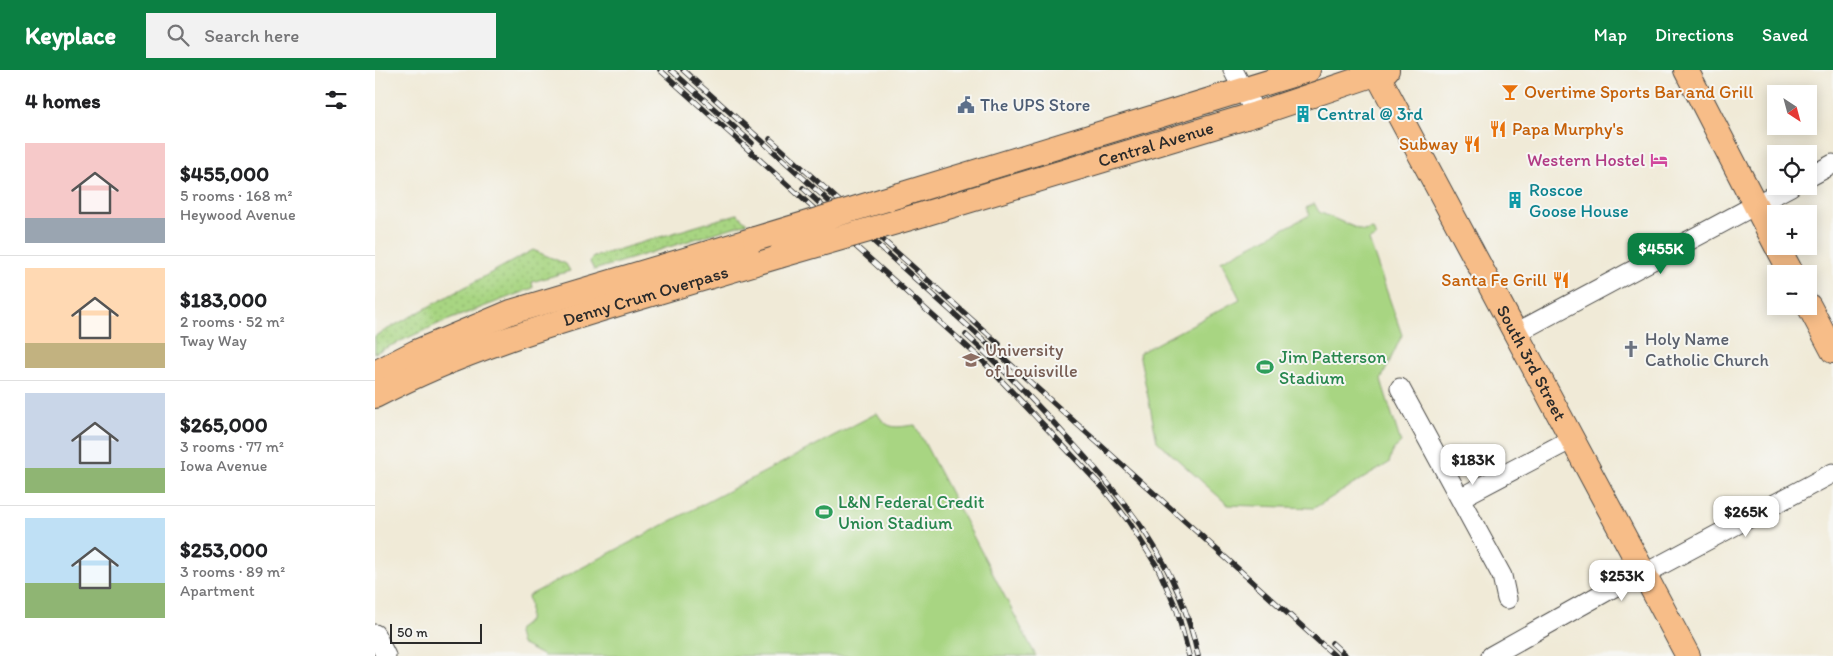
<!DOCTYPE html>
<meta charset="utf-8">
<style>
body{margin:0;font-family:Itim,sans-serif;background:#f2f2f2;color:#202124;height:100vh;display:flex;flex-direction:column;font-size:19px;white-space:nowrap}
*{box-sizing:border-box;margin:0}
p{font-size:16px;color:#757577}
.icon{flex:none;width:28px;height:28px;fill:none;stroke:currentColor;stroke-width:2;stroke-linecap:round;stroke-linejoin:round}
.map{position:relative;flex:1;overflow:hidden}
.panel{display:flex;flex-direction:column;background:#fff;width:375px}
.panel>*{flex:none}
.needle{width:32px;rotate:144deg}
.buttons{position:absolute;left:1392px;top:15px;display:grid;gap:10px}
.buttons a{display:grid;place-items:center;width:50px;height:50px;border-radius:0px;background:#fff;box-shadow:0 2px 12px #0003;font-size:25px}
.scale{position:absolute;left:15px;bottom:12px;width:92px;box-sizing:border-box;padding-left:5px;border:2px solid #2b2b2b;border-top:0;font-size:14px;line-height:18px;white-space:nowrap;color:#2b2b2b;-webkit-text-stroke:4px #f6f6f2;paint-order:stroke}
.price{position:absolute;translate:-50% -42px;padding:0 11px;border-radius:10px;background:#fff;color:#222;font-size:16px;line-height:32px;filter:drop-shadow(0 1px 2px #0008)}
.price::after{content:'';position:absolute;left:50%;top:30px;width:15px;height:11px;margin-left:-8px;background:inherit;clip-path:polygon(0 0,100% 0,50% 100%)}
.price.on{background:#0b8043;color:#fff}
ul{padding:0;list-style:none}
li{display:flex;align-items:center;gap:15px;height:125px;padding:0 25px}
li+li{border-top:1px solid #e0e0e0}
li span{display:grid;place-items:center;flex:none;width:140px;height:100px;border-radius:0px;color:#555}
li>.icon{margin-inline-start:auto}
span .icon{width:60px;height:60px;fill:#fffc;stroke-width:1}
li b{font-size:21px}
h2{display:flex;justify-content:space-between;align-items:center;height:60px;padding:0 25px;font-size:21px}
header{display:flex;align-items:center;gap:30px;box-sizing:border-box;height:70px;padding:0 25px;background:#0b8043;color:#fff}
header strong{font-size:24px}
nav{display:flex;gap:28px;margin-inline-start:auto;font-size:18px}
.search{width:350px;height:45px;background:#f2f2f2;display:flex;align-items:center;gap:12px;box-sizing:border-box;padding:0 18px;border-radius:0px;color:#757577;font-size:19px}
main{display:flex;flex:1;min-height:0}
.map>svg:first-child{display:block}
.grass{fill:url(#grass-dots);stroke:#6a8056}
.pitch{fill:#a8d582;stroke:#6a8056}
.lines{fill:none;stroke-linecap:round;stroke-linejoin:round}
.minor-casing{stroke:#494845;stroke-width:21}
.major-casing{stroke:#494845;stroke-width:26}
.minor{stroke:#fff;stroke-width:19}
.major{stroke:#f7bd88;stroke-width:24}
.rail-casing{stroke:#2b2b2b;stroke-width:5.5}
.rail{stroke:#f6f6f2;stroke-width:4;stroke-dasharray:11;stroke-linecap:butt}
.major-bridge-casing{stroke:#494845;stroke-width:26;stroke-linecap:butt}
.major-bridge{stroke:#f7bd88;stroke-width:24}
.labels{text-anchor:middle;stroke-width:4;stroke-linejoin:round;paint-order:stroke}
.food-label{font-size:18px;fill:#c56008;stroke:#f6f6f2;text-anchor:start}
.service-label{font-size:18px;fill:#4e5e75;stroke:#f6f6f2;text-anchor:start}
.culture-label{font-size:18px;fill:#0d838f;stroke:#f6f6f2;text-anchor:start}
.street-label{font-size:18px;fill:#2b2b2b;stroke:#f6f6f2}
.hotel-label{font-size:18px;fill:#b23c85;stroke:#f6f6f2;text-anchor:end}
.worship-label{font-size:18px;fill:#5b616d;stroke:#f6f6f2;text-anchor:start}
.education-label{font-size:18px;fill:#785e54;stroke:#f6f6f2;text-anchor:start}
.leisure-label{font-size:18px;fill:#27864d;stroke:#f6f6f2;text-anchor:start}
</style>
<header>
<strong>Keyplace</strong>
<div class="search"><svg class="icon" aria-label="search" viewBox="0 0 24 24"><circle cx="10" cy="10" r="6"/><path d="M15 15l6 6"/></svg>Search here</div>
<nav><a>Map</a><a>Directions</a><a>Saved</a></nav>
</header>
<main>
<section class="panel">
<h2>4 homes<svg class="icon" aria-label="filters" viewBox="0 0 24 24"><path d="M4 7h16M4 17h16"/><circle cx="9" cy="7" r="2"/><circle cx="15" cy="17" r="2"/></svg></h2>
<ul>
<li><span style="background:linear-gradient(#f6c9c9 75%,#9aa5b1 0)"><svg class="icon" aria-label="home" viewBox="0 0 24 24"><path d="M3 11l9-7 9 7M6 9v11h12V9"/></svg></span><div><b>$455,000</b><p>5 rooms · 168 m²</p><p>Heywood Avenue</p></div></li>
<li><span style="background:linear-gradient(#ffd9b3 75%,#c2b280 0)"><svg class="icon" aria-label="home" viewBox="0 0 24 24"><path d="M3 11l9-7 9 7M6 9v11h12V9"/></svg></span><div><b>$183,000</b><p>2 rooms · 52 m²</p><p>Tway Way</p></div></li>
<li><span style="background:linear-gradient(#c9d6e8 75%,#8fb573 0)"><svg class="icon" aria-label="home" viewBox="0 0 24 24"><path d="M3 11l9-7 9 7M6 9v11h12V9"/></svg></span><div><b>$265,000</b><p>3 rooms · 77 m²</p><p>Iowa Avenue</p></div></li>
<li><span style="background:linear-gradient(#bfe0f5 65%,#8fb573 0)"><svg class="icon" aria-label="home" viewBox="0 0 24 24"><path d="M3 11l9-7 9 7M6 9v11h12V9"/></svg></span><div><b>$253,000</b><p>3 rooms · 89 m²</p><p>Apartment</p></div></li>
</ul>
</section>
<div class="map">
<svg width="1458" height="586" viewBox="0 0 1458 586">
<defs>
<pattern id="grass-dots" width="8" height="8" patternUnits="userSpaceOnUse" patternTransform="scale(1.25)"><rect width="8" height="8" fill="#a8d582"/><path d="M2 2h.1M6 6h.1" fill="none" stroke="#91b770" stroke-width="1.8" stroke-linecap="round"/></pattern>
</defs>
<rect width="100%" height="100%" fill="#f6f6f2"/>
<filter id="ink" filterUnits="userSpaceOnUse"><feTurbulence type="fractalNoise" baseFrequency=".02" numOctaves="2"/><feDisplacementMap in="SourceGraphic" scale="10" xChannelSelector="R" yChannelSelector="G"/><feConvolveMatrix kernelMatrix="1 2 1 2 8 2 1 2 1" color-interpolation-filters="sRGB"/></filter>
<filter id="wash" filterUnits="userSpaceOnUse"><feTurbulence type="fractalNoise" baseFrequency=".0096" numOctaves="4" result="noise"/><feDisplacementMap in="SourceGraphic" scale="20" xChannelSelector="R" yChannelSelector="G"/><feGaussianBlur stdDeviation="1.12" result="paint"/><feColorMatrix in="noise" values="0 0 0 0 0 0 0 0 0 0 0 0 0 0 0 0 0 1.4 0 .05"/><feComposite in="paint" operator="in"/></filter>
<g filter="url(#wash)">
<rect width="100%" height="100%" fill="#f0ead7"/>
<!-- grass -->
<path class="grass" d="M702,80l2,7 -135,42 -2,-8z
M362,144l10,9 -153,47 -4,-8 3,-5z
M158,180l33,14 4,7 -38,11 1,6 -95,36 -63,29v-17z"/>
<!-- pitch -->
<path class="pitch" d="M939,133l5,9 44,19 10,-2 3,8 -7,3 33,95 -21,45 20,63 -8,7 -4,13 -75,45 -86,-3 -71,-64 -18,-88 101,-54 -19,-38 89,-46 -4,-7z
M502,343c11,18 19,14 38,12l121,231h-492l-23,-12 -4,-14 12,-9 1,-15 -2,-10z"/>
</g>
<g filter="url(#ink)">
<g class="lines">
<!-- minor casing -->
<g class="minor-casing">
<path id="minor" d="M858,0l23,44
M1434,107l24,-13
M1141,263l275,-147
M1025,318l102,188 5,23
M1085,428l112,-59
M0,564l11,22
M1116,586l132,-74 21,-8 189,-101"/>
</g>
<!-- major casing -->
<g class="major-casing">
<g id="major">
<path id="s1" d="M1000,0l313,586"/>
<path d="M1311,0l90,175"/>
<path d="M525,125l408,-125"/>
<path id="s2" d="M549,144l332,-100 131,-44"/>
<path d="M1402,176l15,28"/>
<path d="M1434,236l24,45"/>
<path d="M0,303l41,-21 95,-40 244,-73"/>
<path id="s3" d="M0,326c83,-44 173,-71 263,-98 47,-14 94,-28 141,-42"/>
</g>
</g>
<!-- minor -->
<use href="#minor" class="minor"/>
<!-- major -->
<use href="#major" class="major"/>
<!-- rail casing -->
<g class="rail-casing">
<path id="rail" d="M285,0l322,290 122,129 25,33 29,46 19,42 12,46
M296,0l81,73
M308,0l652,586
M395,69l229,205
M428,118l27,25
M591,265c35,31 67,65 99,100 62,67 114,129 133,221
M957,573l14,13"/>
</g>
<!-- rail -->
<use href="#rail" class="rail"/>
<!-- major-bridge casing -->
<g class="major-bridge-casing">
<path id="major-bridge" d="M380,169l145,-44
M404,186l145,-42"/>
</g>
<!-- major-bridge -->
<use href="#major-bridge" class="major-bridge"/>
</g>
</g>
<!-- icons -->
<defs>
<g id="bar-bare" transform="scale(1.35)"><path d="M-6-5H6L.8 .8V4.5H3.5V6h-7V4.5H-.8V.8Z" fill="#e8710a" stroke="#f6f6f2" stroke-width="2.5" paint-order="stroke"/></g>
<g id="civic-bare" transform="scale(1.35)"><path d="M-.6-6.5H3V-4.5H.6V-3L4-1V1h2V6H-6V1h2V-1L-.6-3ZM-1.2 2.5V6h2.4V2.5Z" fill="#5c6f8a" stroke="#f6f6f2" stroke-width="2.5" paint-order="stroke"/></g>
<g id="building-bare" transform="scale(1.35)"><path d="M-4-6H4V6H1V3H-1V6H-4ZM-2.5-4.3h1.7v1.8h-1.7ZM.8-4.3h1.7v1.8H.8ZM-2.5-1h1.7V.8h-1.7ZM.8-1h1.7V.8H.8Z" fill="#0f9aa8" stroke="#f6f6f2" stroke-width="2.5" paint-order="stroke"/></g>
<g id="restaurant-bare" transform="scale(1.35)"><path d="M-5-6h1v4h1v-4h1v4h1v-4h1v5L-1.5 .5V6h-2V.5L-5-1ZM5-6V6H3V1.5H1.5Q1.5-4 5-6Z" fill="#e8710a" stroke="#f6f6f2" stroke-width="2.5" paint-order="stroke"/></g>
<g id="hotel-bare" transform="scale(1.35)"><path d="M-6-4.5h1.5V1H6V5H4.5V3h-9V5H-6ZM-4 0a1.8 1.8 0 1 1 3.6 0ZM.5 0V-2.5h3Q6-2.5 6 0Z" fill="#d1479c" stroke="#f6f6f2" stroke-width="2.5" paint-order="stroke"/></g>
<g id="church-bare" transform="scale(1.35)"><path d="M-1.2-6h2.4v3.5h3.3v2.4h-3.3V6h-2.4V-.1h-3.3v-2.4h3.3Z" fill="#6b7280" stroke="#f6f6f2" stroke-width="2.5" paint-order="stroke"/></g>
<g id="university-bare" transform="scale(1.35)"><path d="M0-5L7-2L0 1L-7-2ZM-4 1L0 2.5L4 1V4Q0 6-4 4Z" fill="#8d6e63" stroke="#f6f6f2" stroke-width="2.5" paint-order="stroke"/></g>
<g id="stadium-bare" transform="scale(1.35)"><path d="M0-5a6.5 5 0 1 0 0 10a6.5 5 0 1 0 0-10ZM-3.5-1.8h7v3.6h-7Z" fill="#2e9e5b" stroke="#f6f6f2" stroke-width="2.5" paint-order="stroke"/></g>
</defs>
<g fill-rule="evenodd">
<use href="#bar-bare" x="1135" y="22"/>
<use href="#civic-bare" x="591" y="35"/>
<use href="#building-bare" x="928" y="44"/>
<use href="#restaurant-bare" x="1123" y="59"/>
<use href="#restaurant-bare" x="1097" y="74"/>
<use href="#hotel-bare" x="1284" y="90"/>
<use href="#building-bare" x="1140" y="130"/>
<use href="#restaurant-bare" x="1186" y="210"/>
<use href="#church-bare" x="1256" y="279"/>
<use href="#university-bare" x="596" y="290"/>
<use href="#stadium-bare" x="890" y="297"/>
<use href="#stadium-bare" x="449" y="442"/>
</g>
<g class="labels">
<!-- food labels -->
<g class="food-label">
<text x="1149" y="28">Overtime Sports Bar and Grill</text>
<text x="1137" y="65">Papa Murphy's</text>
<text x="1083" y="80" text-anchor="end">Subway</text>
<text x="1172" y="216" text-anchor="end">Santa Fe Grill</text>
</g>
<!-- service labels -->
<g class="service-label">
<text x="605" y="41">The UPS Store</text>
</g>
<!-- culture labels -->
<g class="culture-label">
<text x="942" y="50">Central @ 3rd</text>
<text x="1154" y="126">Roscoe<tspan x="1154" dy="21">Goose House</tspan></text>
</g>
<!-- street labels -->
<g class="street-label">
<text dy="6" stroke="none"><textPath href="#s2" startOffset="242">Central Avenue</textPath></text>
<text dy="6" stroke="none"><textPath href="#s3" startOffset="289">Denny Crum Overpass</textPath></text>
<text dy="6" stroke="none"><textPath href="#s1" startOffset="332">South 3rd Street</textPath></text>
</g>
<!-- hotel labels -->
<g class="hotel-label">
<text x="1270" y="96">Western Hostel</text>
</g>
<!-- worship labels -->
<g class="worship-label">
<text x="1270" y="275">Holy Name<tspan x="1270" dy="21">Catholic Church</tspan></text>
</g>
<!-- education labels -->
<g class="education-label">
<text x="610" y="286">University<tspan x="610" dy="21">of Louisville</tspan></text>
</g>
<!-- leisure labels -->
<g class="leisure-label">
<text x="904" y="293">Jim Patterson<tspan x="904" dy="21">Stadium</tspan></text>
<text x="463" y="438">L&amp;N Federal Credit<tspan x="463" dy="21">Union Stadium</tspan></text>
</g>
</g>
</svg>
<div class="buttons">
<a><svg class="needle" viewBox="-14 -14 28 28"><path d="M0-13l5 13h-10z" fill="#e53935"/><path d="M0 13l5-13h-10z" fill="#757577"/></svg></a>
<a><svg class="icon" aria-label="locate" viewBox="0 0 24 24"><circle cx="12" cy="12" r="6"/><path d="M12 2v4M12 18v4M2 12h4M18 12h4"/></svg></a>
<a>+</a>
<a>−</a>
</div>
<div class="scale">50 m</div>
<b class="price on" style="left:1286px;top:205px">$455K</b>
<b class="price" style="left:1098px;top:416px">$183K</b>
<b class="price" style="left:1371px;top:468px">$265K</b>
<b class="price" style="left:1247px;top:532px">$253K</b>
</div>
</main>
